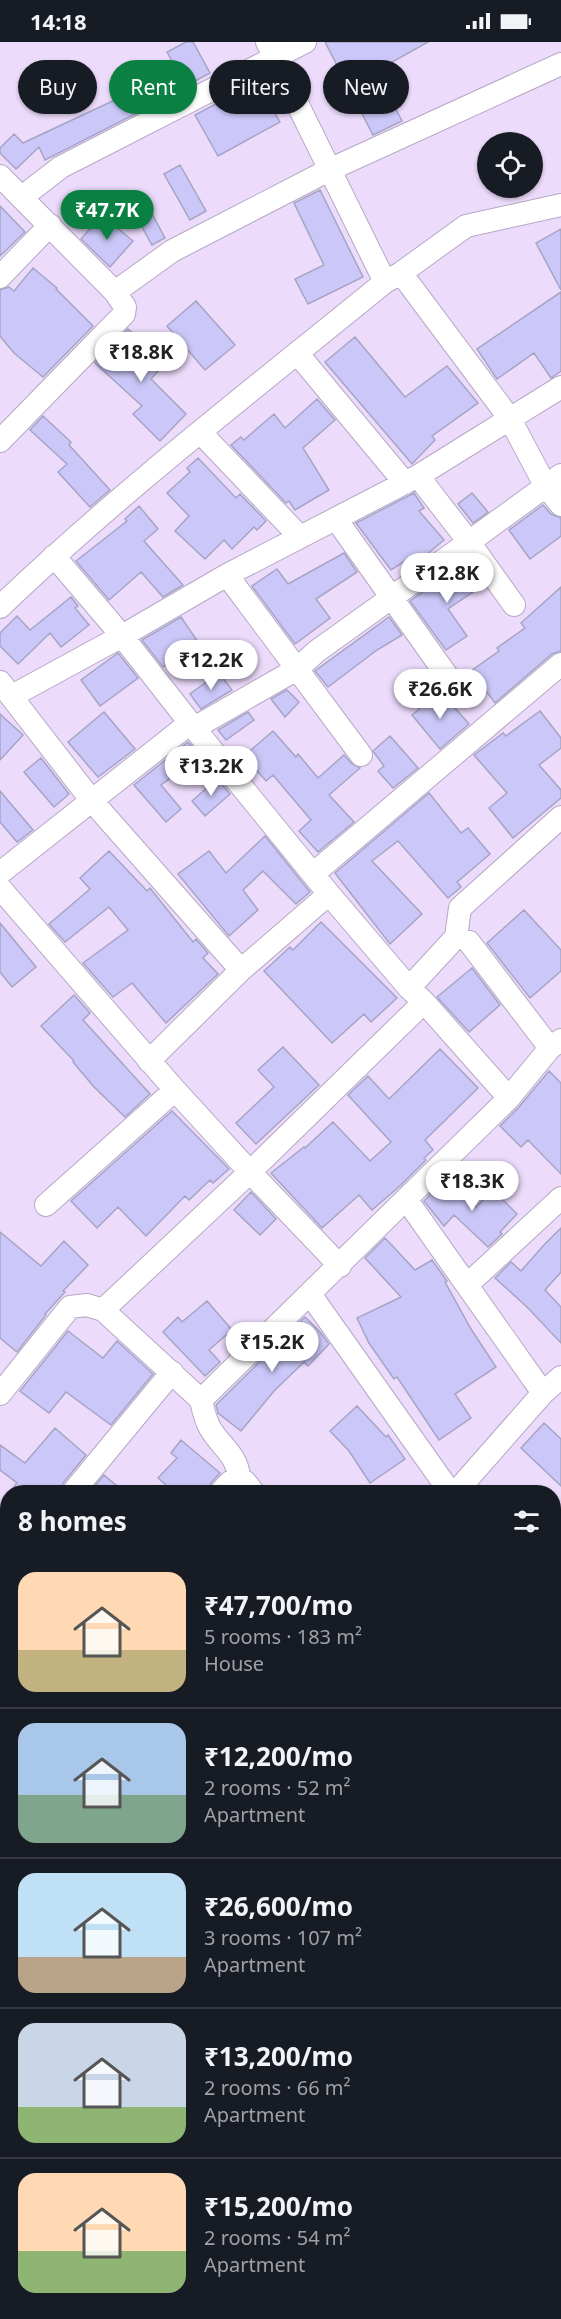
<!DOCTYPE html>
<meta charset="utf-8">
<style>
body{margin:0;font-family:"Noto Sans",sans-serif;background:#20242c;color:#f1f3f6;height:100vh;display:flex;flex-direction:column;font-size:22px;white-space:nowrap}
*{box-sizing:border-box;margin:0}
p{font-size:20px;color:#9ea1a6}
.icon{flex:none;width:33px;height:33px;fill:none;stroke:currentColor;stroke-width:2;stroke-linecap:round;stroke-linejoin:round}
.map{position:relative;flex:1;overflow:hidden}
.sheet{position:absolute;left:0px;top:1443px;width:561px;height:834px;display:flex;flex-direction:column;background:#171b24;border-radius:24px 24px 0 0;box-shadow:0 2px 4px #0004}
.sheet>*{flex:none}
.top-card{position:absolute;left:18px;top:18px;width:525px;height:54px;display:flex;gap:12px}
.tools{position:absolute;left:477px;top:90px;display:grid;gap:12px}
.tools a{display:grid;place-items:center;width:66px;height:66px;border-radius:50%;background:#171b24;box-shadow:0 2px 4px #0004;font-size:30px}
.price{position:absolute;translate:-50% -51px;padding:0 14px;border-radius:21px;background:#fff;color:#222;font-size:20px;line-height:39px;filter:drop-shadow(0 2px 3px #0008)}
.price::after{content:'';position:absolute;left:50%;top:36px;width:18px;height:14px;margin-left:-9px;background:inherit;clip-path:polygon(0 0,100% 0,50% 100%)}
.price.selected{background:#0b8043;color:#fff}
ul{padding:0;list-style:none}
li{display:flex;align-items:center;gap:18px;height:150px;padding:0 18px}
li+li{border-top:2px solid #363941}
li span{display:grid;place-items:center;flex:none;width:168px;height:120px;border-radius:18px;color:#555}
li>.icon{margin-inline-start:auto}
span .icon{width:72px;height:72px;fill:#fffc;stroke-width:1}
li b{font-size:26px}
h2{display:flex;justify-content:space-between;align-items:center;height:72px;padding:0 18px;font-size:26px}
.tag{padding:0 21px;border-radius:27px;background:#171b24;box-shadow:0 2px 4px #0004;font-size:21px;line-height:54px}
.tag.selected{background:#0b8043;color:#fff}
.status{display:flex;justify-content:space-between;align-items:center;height:42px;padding:0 30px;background:#171b24;direction:ltr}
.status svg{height:16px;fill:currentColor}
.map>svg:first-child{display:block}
.building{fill:#cbc8f9;stroke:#a6a4c4;stroke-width:1.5}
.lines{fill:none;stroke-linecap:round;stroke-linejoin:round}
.minor-casing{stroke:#b7a7c5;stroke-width:24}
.minor{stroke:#fff;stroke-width:22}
</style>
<div class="status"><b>14:18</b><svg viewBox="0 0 49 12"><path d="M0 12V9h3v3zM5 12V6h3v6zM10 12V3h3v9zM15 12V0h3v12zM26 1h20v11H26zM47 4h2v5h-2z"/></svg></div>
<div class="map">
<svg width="561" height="2277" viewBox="0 0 561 2277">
<rect width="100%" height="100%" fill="#ecdbfb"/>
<!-- building -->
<path class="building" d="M186,0h7l17,31 -24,13 -19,-34z
M325,0h103l-52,29 26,50 -29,14z
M257,40l23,40 -62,34 -23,-41z
M136,48l9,19 -100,51 -6,-13 -23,22 -16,-16v-5l14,-14 9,9z
M180,123l26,46 -16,9 -26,-46z
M320,148l43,87 -55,27 -13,-25 29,-14 -30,-62z
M142,153l23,43 -13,7 -24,-43z
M0,164l25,26 -25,24z
M102,173l31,26 -23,26 -29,-28z
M561,187v61l-25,-47z
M33,226l24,20 -1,1 37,37 -50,51 -29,-24 -14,-17v-46l9,-3 5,4z
M561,250v79l-10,7 -17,-25 -37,26 -20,-30z
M196,259l39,44 -30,25 -38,-44z
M128,287l37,34 -14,16 35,35 -26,27 -27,-27 9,-8 -47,-43z
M355,295l50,60 42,-31 31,37 -46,33 3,4 -23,24 -87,-102z
M317,357l18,21 -32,28 26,42 -34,20 -6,-9 -3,2 -55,-58 10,-8 3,3 30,-26 11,14z
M43,374l28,26 -2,3 41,45 -20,17 -32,-35 9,-8 -37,-34z
M198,416l38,40 4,-4 26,27 -9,9 -3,-3 -22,22 -8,-9 -19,19 -30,-28 14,-15 -22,-23 23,-21 -3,-4z
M414,451l10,15 -5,3 25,29 -24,20 -4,-6 -25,16 -35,-47z
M472,451l16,19 -15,11 -15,-19z
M543,463l8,9 10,4v18l-31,23 -21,-29z
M139,464l19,23 -14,12 39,44 -20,12 -22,-25 -32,28 -33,-39 51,-40 -2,-2z
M344,511l13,19 -41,27 14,19 -35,26 -43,-58 25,-17 11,15z
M466,519l17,24 -35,24 19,27 -21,14 -36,-49z
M561,545v64l-9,3 -57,49 -24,-32 28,-20 -2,-3 28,-20 -4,-5z
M71,555l7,9 -3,2 14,17 -28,22 -11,-14 -32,31 -18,-18v-13l17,-17 13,14z
M181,575l17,25 -35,25 -21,-27z
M389,575l13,18 -25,15 -49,37 -13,-16z
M118,611l20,25 -38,28 -19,-26z
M219,631l13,17 -31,19 -11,-15z
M287,648l12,12 -14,15 -14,-18z
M440,649l29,33 -29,25 -28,-34z
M540,669l21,27v10l-22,17 22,25v8l-48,40 -24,-30 18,-15 -33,-38 29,-22 3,3z
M104,670l31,37 -37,28 -30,-35z
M248,670l6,8 -28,20 -8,-10z
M0,672l23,21 -23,25z
M273,689l23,26 2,-3 20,24 26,-23 7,8 9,5 -31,27 25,27 -36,30 -19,-21 12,-11 -38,-45 -7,6 -22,-25z
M390,694l28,32 -25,20 -15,-17 6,-5 -11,-15z
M188,700l13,15 -40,28 20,24 -15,13 -32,-37z
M41,716l28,36 -15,13 -30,-35z
M217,737l13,15 -25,22 -13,-15z
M0,749l33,39 -16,12 -17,-20z
M429,751l32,40 7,-5 22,26 -33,28 4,5 -13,11 -50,-57 -26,20 50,53 -32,30 -55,-71z
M265,794l45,56 -14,12 -33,-33 -20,19 15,20 -29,26 -51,-62 31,-23 17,22z
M109,809l38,40 3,-3 43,54 3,-3 12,14 -5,5 15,16 -52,49 -34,-40 -19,14 -30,-34 45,-33 -19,-23 -44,35 -16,-18 41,-35 -10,-11z
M524,868l37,40v21l-31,27 -43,-55z
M321,880l76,76 -26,24 -7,-8 -32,29 -68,-72 26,-24 3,3z
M0,881l36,44 -24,20 -12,-15z
M472,926l28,37 -31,27 -32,-35z
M74,953l16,18 -7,7 67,74 -25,23 -31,-30 -21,-25 1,-1 -33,-35z
M283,1005l36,38 -63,59 -20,-21 38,-36 -16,-17z
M440,1007l38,39 -53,52 8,10 -9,8 2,2 -25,25 -29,25 -13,-15 -37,33 -51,-55 33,-26 1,1 28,-26 37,39 21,-19 -43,-47 20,-19 21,23z
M549,1029l12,12v91l-33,-34 -7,7 -21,-21 19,-19z
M172,1069l57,58 -16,14 -3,-3 -21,20 -4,-4 -39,40 -28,-29 -21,21 -26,-27z
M446,1137l30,28 17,-17 24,24 -17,18 2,2 -14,13 -34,-32 -10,11 -20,-25z
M251,1150l25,27 -16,16 -26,-25z
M561,1186v44l-16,18 16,17v36l-34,-36 -32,-29 16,-16 10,9 22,-25z
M0,1190l41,34 23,-25 24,24 -25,26 2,1 -20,22 1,1 -29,37 -17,-14z
M385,1196l30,32 17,-10 15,21 -2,1 26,47 25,38 -41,27 16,24 -32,22 -42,-63 -3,2 -25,-36 -12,-25 44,-21 -36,-39z
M207,1259l25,29 -23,20 11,12 -15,14 -42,-44 15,-15 4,5z
M305,1275l15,15 9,12 -21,22 -4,-4 -30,29 -33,40 -23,-18 -2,-8z
M68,1289l35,27 14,-17 36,33 -42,51 -45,-33 -17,21 -29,-22z
M357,1364l29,31 2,-2 17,24 -35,24 -21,-32 -19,-20z
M544,1381l17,16v47l-40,-38z
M55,1386l31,27 -23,28 -3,9h-50l7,-9 -17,-13v-25l25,18z
M181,1398l39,33 -9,10 -3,9h-34l-16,-14 19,-20 -6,-5z
M104,1433l20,17h-34z"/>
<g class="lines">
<!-- minor casing -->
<g class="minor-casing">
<path id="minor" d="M267,0l118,240
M0,134l115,116 10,15 -1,7 -124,127
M22,155l39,-30 244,-125
M401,231l109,146 35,66 16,20
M0,235l50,-52
M115,250l57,-41 157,-81 232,-106
M297,311l108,130
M200,390l100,105
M336,477l119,168
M227,533l134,180
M514,563l-45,-63 92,-67
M0,565c121,-116 255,-219 385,-325l16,-9 65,-47 95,-21
M0,640l92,119 149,169
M12,654l110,-60 -68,-80
M190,681l139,171 80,94 15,14 85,96 -308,302 -98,-90 147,-138 174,-170
M194,686l103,-59 20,-18 152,-109 -51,-66
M0,831l190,-150 -68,-87 105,-61 191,-99 143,-89
M313,832l248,-210
M0,846l175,202 75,82 90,94
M469,900l81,106
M409,946l47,-51 4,-29 101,-91
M149,1019l92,-91 88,-76
M509,1056l41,-50 11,-8
M406,1157l137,194
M46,1163l129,-115
M467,1243l94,-87
M310,1252l140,198
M0,1352l70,-87 17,-2 16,5
M201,1358c2,10 4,19 9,28 10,18 27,26 29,49
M73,1450l99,-120
M221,1450c15,-17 18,-20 32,0
M456,1450l87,-99 18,-16
M0,1511l8,6
M554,1542l7,-6
M0,1567l8,-9
M0,1759l8,-8
M554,1783l7,8
M554,1817l7,-7
M0,2013l8,-11
M554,2125l7,-9
M75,2270l6,7
M495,2270l7,7
M235,2277l5,-7
M428,2277l6,-7"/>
</g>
<!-- minor -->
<use href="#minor" class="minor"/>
</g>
</svg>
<div class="tools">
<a><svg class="icon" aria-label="locate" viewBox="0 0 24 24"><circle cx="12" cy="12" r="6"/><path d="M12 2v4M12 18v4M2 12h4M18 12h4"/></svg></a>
</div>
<b class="price selected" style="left:107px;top:199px">₹47.7K</b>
<b class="price" style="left:141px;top:341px">₹18.8K</b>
<b class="price" style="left:447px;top:562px">₹12.8K</b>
<b class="price" style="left:211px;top:649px">₹12.2K</b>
<b class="price" style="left:440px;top:678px">₹26.6K</b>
<b class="price" style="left:211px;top:755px">₹13.2K</b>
<b class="price" style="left:472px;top:1170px">₹18.3K</b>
<b class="price" style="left:272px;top:1331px">₹15.2K</b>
<div class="top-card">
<a class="tag">Buy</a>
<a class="tag selected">Rent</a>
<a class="tag">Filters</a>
<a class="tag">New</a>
</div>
<section class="sheet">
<h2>8 homes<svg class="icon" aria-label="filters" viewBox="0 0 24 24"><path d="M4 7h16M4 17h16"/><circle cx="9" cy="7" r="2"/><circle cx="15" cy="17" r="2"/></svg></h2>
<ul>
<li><span style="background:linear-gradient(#ffd9b3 65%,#c2b280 0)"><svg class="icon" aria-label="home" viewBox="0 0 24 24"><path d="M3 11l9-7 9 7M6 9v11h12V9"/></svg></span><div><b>₹47,700/mo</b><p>5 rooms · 183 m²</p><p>House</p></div></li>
<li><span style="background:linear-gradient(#a9c7e8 60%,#7fa58c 0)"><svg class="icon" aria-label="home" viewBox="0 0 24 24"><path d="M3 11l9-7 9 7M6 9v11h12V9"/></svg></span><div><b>₹12,200/mo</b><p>2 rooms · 52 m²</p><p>Apartment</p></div></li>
<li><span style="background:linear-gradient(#bfe0f5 70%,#b9a48a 0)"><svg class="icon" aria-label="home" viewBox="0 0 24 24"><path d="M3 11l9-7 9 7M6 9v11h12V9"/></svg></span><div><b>₹26,600/mo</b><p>3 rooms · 107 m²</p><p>Apartment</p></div></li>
<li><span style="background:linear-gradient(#c9d6e8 70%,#8fb573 0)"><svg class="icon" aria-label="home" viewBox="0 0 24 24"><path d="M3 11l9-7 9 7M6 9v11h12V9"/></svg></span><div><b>₹13,200/mo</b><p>2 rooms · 66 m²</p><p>Apartment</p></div></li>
<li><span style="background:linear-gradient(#ffd9b3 65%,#8fb573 0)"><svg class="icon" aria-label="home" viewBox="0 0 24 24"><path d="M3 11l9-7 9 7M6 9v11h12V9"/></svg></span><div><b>₹15,200/mo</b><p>2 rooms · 54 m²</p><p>Apartment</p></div></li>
</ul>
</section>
</div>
